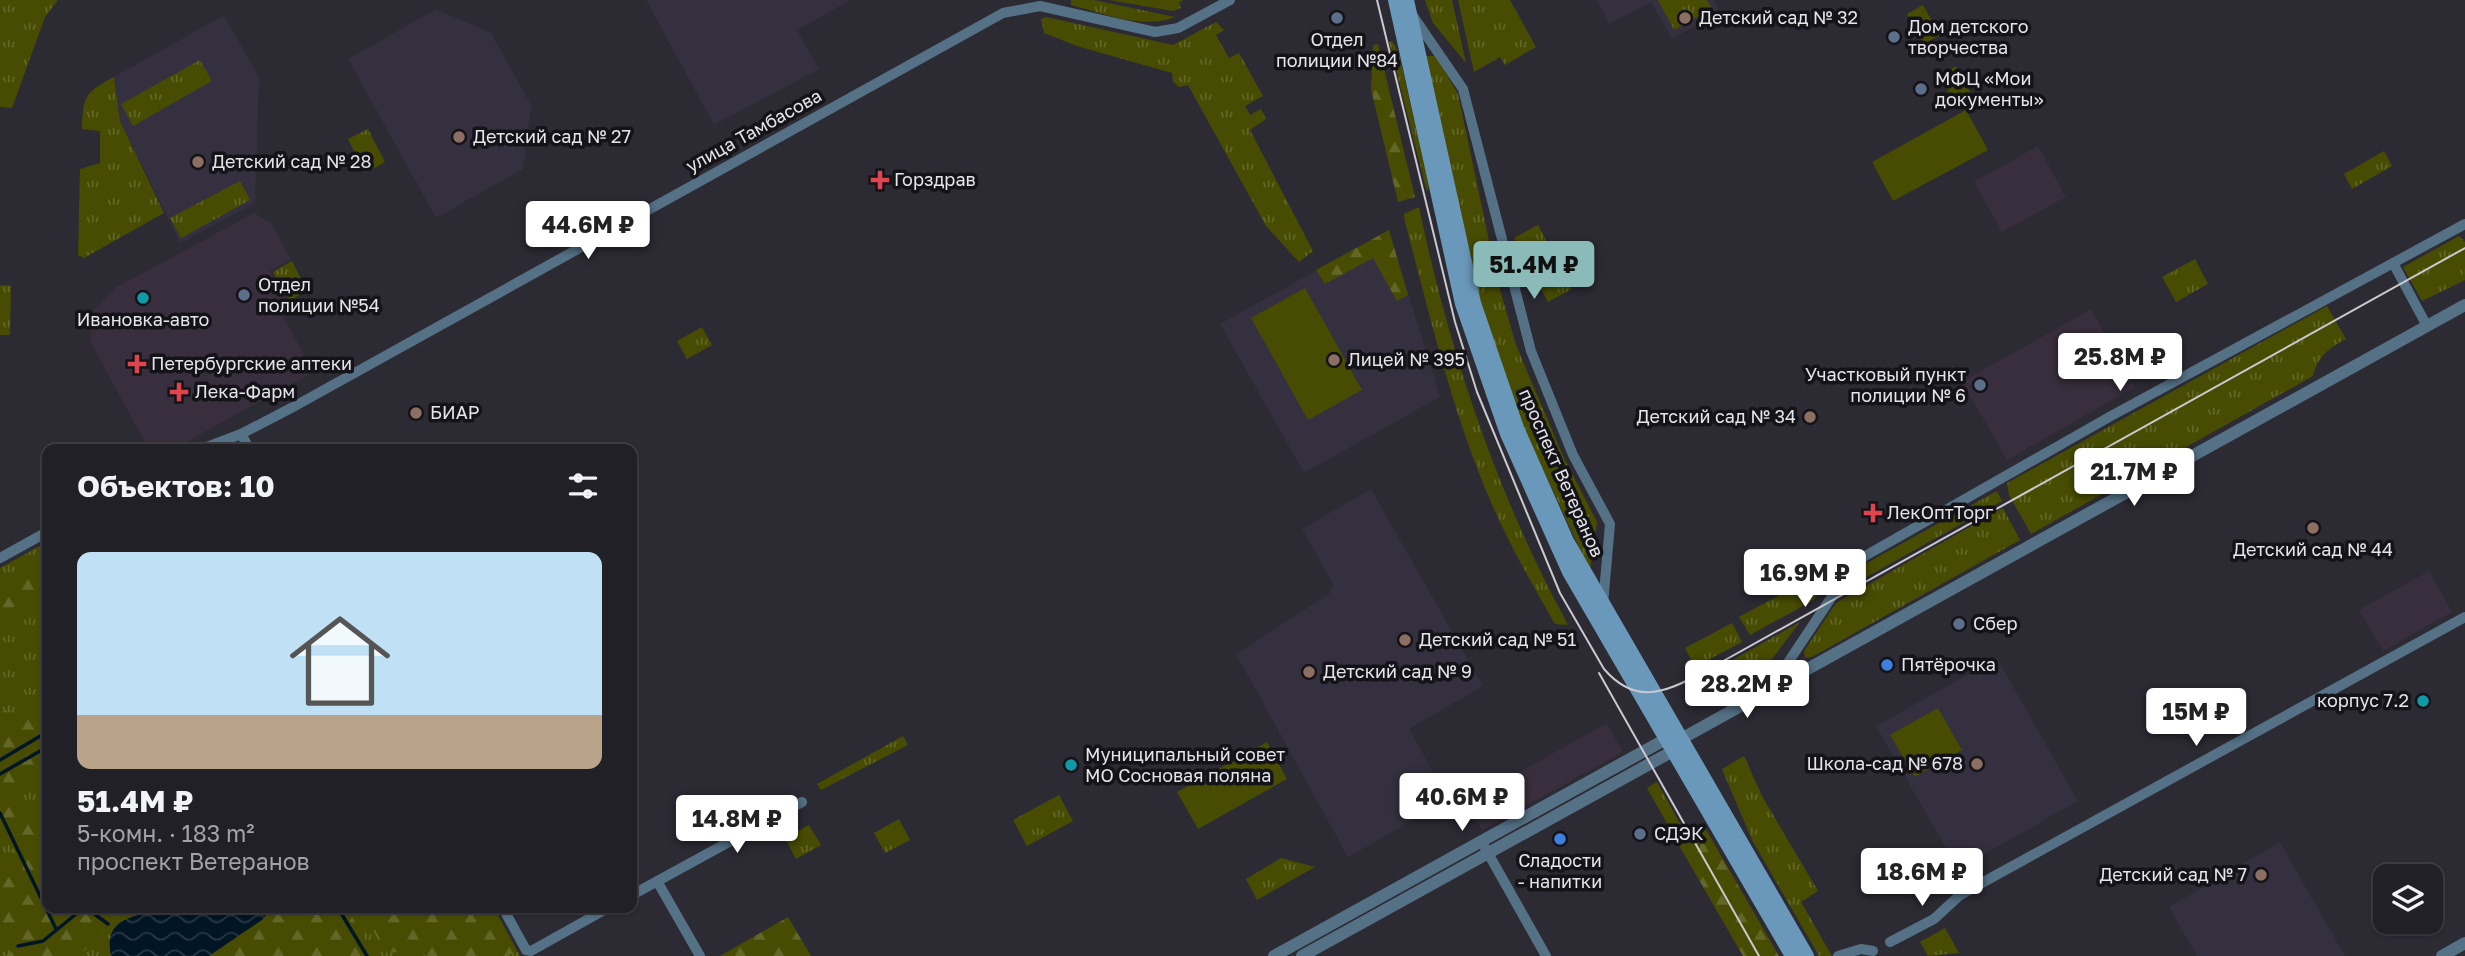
<!DOCTYPE html>
<html lang="ru">
<meta charset="utf-8">
<style>
body{margin:0;font-family:"Golos Text",sans-serif;background:#29282e;color:#f1f3f6;height:100vh;display:flex;flex-direction:column;font-size:26px;white-space:nowrap}
*{box-sizing:border-box;margin:0}
p{font-size:23px;color:#a2a3a7}
.icon{flex:none;width:38px;height:38px;fill:none;stroke:currentColor;stroke-width:2;stroke-linecap:round;stroke-linejoin:round}
.map{position:relative;flex:1;overflow:hidden}
.details{position:absolute;left:42px;top:444px;width:595px;height:469px;display:flex;flex-direction:column;background:#212026;border-radius:14px;box-shadow:0 2px 5px #0004,0 0 0 2px #3e3e43}
.details>*{flex:none}
.tools{position:absolute;left:2373px;top:864px;display:grid;gap:14px}
.tools a{display:grid;place-items:center;width:70px;height:70px;border-radius:14px;background:#212026;box-shadow:0 2px 5px #0004,0 0 0 2px #3e3e43;font-size:35px}
.price{position:absolute;translate:-50% -60px;padding:0 16px;border-radius:7px;background:#fff;color:#222;font-size:23px;line-height:46px;filter:drop-shadow(0 2px 4px #0008)}
.price::after{content:'';position:absolute;left:50%;top:42px;width:21px;height:16px;margin-left:-10px;background:inherit;clip-path:polygon(0 0,100% 0,50% 100%)}
.price.current{background:#8bbbb9;color:#111}
ul{padding:0;list-style:none}
li{display:grid;align-content:center;gap:14px;height:371px;padding:0 35px}
li span{display:grid;place-items:center;height:217px;border-radius:14px;color:#555}
li>.icon{margin-inline-start:auto}
span .icon{width:126px;height:126px;fill:#fffc;stroke-width:1}
li b{font-size:30px}
h2{display:flex;justify-content:space-between;align-items:center;height:84px;padding:0 35px;font-size:30px}
.map>svg:first-child{display:block}
.commercial{fill:#392e3d}
.built{fill:#34303f}
.grass{fill:url(#grass-tufts)}
.forest{fill:url(#forest-firs)}
.garden{fill:#484c02}
.water{fill:url(#water-waves)}
.lines{fill:none;stroke-linecap:round;stroke-linejoin:round}
.stream{stroke:#021525;stroke-width:3.5}
.minor{stroke:#557186;stroke-width:10}
.tertiary{stroke:#557186;stroke-width:12}
.secondary{stroke:#6a98ba;stroke-width:14}
.tram{stroke:#cac9d0;stroke-width:2}
.service-dot{fill:#5c6f8a;stroke:#141317;stroke-width:2.5}
.education-dot{fill:#8d6e63;stroke:#141317;stroke-width:2.5}
.health-dot{fill:#e0444e;stroke:#141317;stroke-width:2.5}
.culture-dot{fill:#0f9aa8;stroke:#141317;stroke-width:2.5}
.shop-dot{fill:#3f7fe0;stroke:#141317;stroke-width:2.5}
.labels{text-anchor:middle;stroke-width:7;stroke-linejoin:round;paint-order:stroke}
.poi-label{font-size:18px;fill:#e5e4ea;stroke:#141317;text-anchor:start}
.street-label{font-size:18px;fill:#e5e4ea;stroke:#141317}
</style>
<div class="map">
<svg width="2465" height="956" viewBox="0 0 2465 956">
<defs>
<pattern id="grass-tufts" width="24" height="20" patternUnits="userSpaceOnUse" patternTransform="scale(1.75)"><rect width="24" height="20" fill="#484c02"/><path d="M3 7l-1-3M5 7V3M7 7l1-3M15 17l-1-3M17 17v-4M19 17l1-3" fill="none" stroke="#626627"/></pattern>
<pattern id="forest-firs" width="22" height="20" patternUnits="userSpaceOnUse" patternTransform="scale(1.75)"><rect width="22" height="20" fill="#484c02"/><path d="M5 1l3.5 6h-7zM16 11l3.5 6h-7z" fill="#626627"/></pattern>
<pattern id="water-waves" width="16" height="10" patternUnits="userSpaceOnUse" patternTransform="scale(1.75)"><rect width="16" height="10" fill="#021525"/><path d="M0 5q4-4 8 0t8 0" fill="none" stroke="#273745"/></pattern>
</defs>
<rect width="100%" height="100%" fill="#2c2a33"/>
<!-- commercial -->
<path class="commercial" d="M2038,146l28,51 -64,35 -28,-50z
M254,213l17,10 20,36 -21,12 18,31 -10,6 36,64 -126,69 -20,9h-19l-59,-109 3,-30 22,-23z
M2091,309l44,78 -128,73 -45,-78z
M2429,571l23,41 -69,39 -24,-41z
M1607,723l16,29 -141,78 -16,-28z"/>
<!-- built -->
<path class="built" d="M646,0h205l-54,30 22,39 -105,56z
M1597,0h116l7,12 -48,27 -21,-37 -42,22z
M436,9l55,24 40,72 -8,64 -87,49 -88,-159z
M224,15l35,62 -4,126 -75,40 -60,-122 -6,-44z
M1389,230l51,167 -136,76 -84,-149z
M1371,489l112,197 -74,43 40,71 -101,57 -112,-203 93,-60 4,-10 -31,-55z
M1997,658l81,143 -120,68 -82,-143z
M2280,842l65,114h-148l-28,-49z"/>
<!-- grass -->
<path class="grass" d="M0,0h58l-13,17 -33,91 -12,-1z
M1071,0h23l81,17c-33,13 -72,-4 -104,-12z
M1109,0h74l-4,3 2,5 -8,3z
M1425,0h27l14,63 -33,-40z
M1458,0h52l26,47 -31,18 -5,-8 -26,15z
M1658,0h49l5,9 -38,21z
M1046,17l127,28 43,-23 8,8 -8,5 13,23 10,-5 24,43 -18,10 5,9 11,-6 5,10 -16,11 63,121 -14,11 -33,-36 -78,-141 -9,2 -6,-5 -1,-9 -95,-27 -33,-13 -3,-14z
M1392,41l7,13 30,132 -2,6 -38,-150z
M1426,56h10l22,38 40,189 18,62 47,111 34,66 -7,49 -69,-149 -39,-113z
M200,60l12,21 -79,45 -12,-22z
M114,77l6,44 44,92 -80,45 -6,-3 2,-86 20,-6v-32l-18,-2c1,-34 3,-36 32,-52z
M368,129l17,33 -20,11 -17,-34z
M2384,151l8,15 -40,23 -8,-15z
M240,181l10,19 -69,38 -11,-20z
M1419,207c30,144 78,288 149,418l-13,-1c-23,-40 -46,-80 -64,-122 -39,-90 -61,-186 -86,-280l-1,-8z
M1538,225l34,64 -24,13 -34,-64z
M2459,236l6,6v38l-43,21 -19,-34z
M2195,259l13,25 -32,18 -14,-25z
M292,261l9,18 -2,16 -10,6 -16,-29z
M0,285l11,1 -1,49h-10z
M2327,306l19,33c-17,9 -28,17 -33,37l-282,158 -22,-39 -2,-12z
M702,327l10,18 -25,14 -10,-18z
M1997,491l5,10 -155,87 18,-24z
M2003,508l17,32 -208,117 -7,1 -1,-7 32,-48z
M47,542v366h447l26,48h-520v-388z
M1838,563l-24,37 -64,35 -11,-18z
M1800,622l-34,45 -42,23h-9l-9,-15z
M1732,623l10,19 -47,25 -10,-19z
M903,736l5,9 -87,45 -4,-6z
M1744,756l18,40 56,95 -17,11 31,54h-13l-67,-116 -30,-71z
M1657,782l26,47 -10,5 -26,-46z
M1059,795l14,26 -46,25 -14,-26z
M899,819l11,21 -25,13 -11,-20z
M809,825l12,20 -25,14 -11,-21z
M1281,858l34,9 -58,33 -11,-21z
M1945,928l14,25 -31,3 -8,-14z"/>
<!-- forest -->
<path class="forest" d="M1378,44l37,153 -17,5 -27,-113 2,-44z
M1389,230l19,65 -11,6 -24,-43 -48,26 -9,-14z
M47,564v27l-21,12 -26,8v-21z
M47,690v38l-47,29v-46l39,2 8,-11z
M47,743v37l-30,16 -17,-5v-20z
M0,799l47,35v74h70l-15,26 -24,22h-72l6,-5 -2,-7 -10,1v-78l11,-13 3,-12 -11,-9 -3,1z
M1704,826l75,130h-36l-66,-114z
M272,908h75l27,48h-165l53,-36z
M360,908h132l25,43 -10,5h-79l-20,-5 -22,2z
M788,917l23,39h-91z"/>
<!-- garden -->
<path class="garden" d="M1923,5l17,30 -16,9 -17,-30z
M1956,66l17,31 -16,9 -18,-30z
M1966,110l22,40 -95,51 -21,-39z
M1305,288l57,102 -54,30 -57,-102z
M1938,708l24,42 -47,27 -25,-42z
M1267,742l20,37 -89,50 -21,-37z"/>
<!-- water -->
<path class="water" d="M176,908h96l-10,12 -53,36h-98c-10,-45 38,-41 65,-48z"/>
<g class="lines">
<!-- stream -->
<path class="stream" d="M0,760l47,-28
M0,774l47,-27
M0,813l56,116
M338,908l29,48
M98,914l10,-6
M18,946l25,-5 38,-31h8l19,14"/>
<!-- minor -->
<path class="minor" d="M1413,16l50,73 68,262 42,104 37,69 -7,80
M2393,263l34,63
M241,434l9,16
M199,450l42,-16 54,-28 708,-393 37,-7 115,26 23,-4 52,-28
M0,558l47,-26
M1771,688l82,-123 12,-9 246,-140 354,-192
M1484,846l62,110
M657,881l43,75
M632,895l170,-93
M503,908l23,42 5,1 77,-43
M1890,942l44,-23 26,-24 505,-278
M1838,956l23,-7 12,2"/>
<!-- tertiary -->
<path class="tertiary" d="M1274,956l392,-217h15l784,-434
M1302,956l371,-205 4,-6
M2442,956l23,-13"/>
<!-- secondary -->
<path class="secondary" d="M1395,0l67,304 45,130 62,138 223,384
M1407,0l67,303 43,125 50,113 240,415"/>
<!-- tram -->
<path class="tram" d="M1377,0l78,322 22,70 83,201 44,76c31,36 60,24 96,5l765,-426
M1599,673l160,283"/>
</g>
<!-- markers -->
<g class="service-dot">
<circle cx="1337" cy="18" r="7"/>
<circle cx="1894" cy="37" r="7"/>
<circle cx="1921" cy="89" r="7"/>
<circle cx="244" cy="295" r="7"/>
<circle cx="1980" cy="385" r="7"/>
<circle cx="1959" cy="624" r="7"/>
<circle cx="1640" cy="834" r="7"/>
</g>
<g class="education-dot">
<circle cx="1685" cy="18" r="7"/>
<circle cx="459" cy="137" r="7"/>
<circle cx="198" cy="162" r="7"/>
<circle cx="1334" cy="360" r="7"/>
<circle cx="416" cy="413" r="7"/>
<circle cx="1810" cy="417" r="7"/>
<circle cx="2313" cy="528" r="7"/>
<circle cx="1405" cy="640" r="7"/>
<circle cx="1309" cy="672" r="7"/>
<circle cx="1977" cy="764" r="7"/>
<circle cx="2261" cy="875" r="7"/>
</g>
<g class="health-dot">
<path d="M876.5 169.5h7v7h7v7h-7v7h-7v-7h-7v-7h7z"/>
<path d="M133.5 353.5h7v7h7v7h-7v7h-7v-7h-7v-7h7z"/>
<path d="M175.5 381.5h7v7h7v7h-7v7h-7v-7h-7v-7h7z"/>
<path d="M1869.5 502.5h7v7h7v7h-7v7h-7v-7h-7v-7h7z"/>
</g>
<g class="culture-dot">
<circle cx="143" cy="298" r="7"/>
<circle cx="2423" cy="701" r="7"/>
<circle cx="1071" cy="765" r="7"/>
</g>
<g class="shop-dot">
<circle cx="1887" cy="665" r="7"/>
<circle cx="1560" cy="839" r="7"/>
</g>
<g class="labels">
<!-- poi labels -->
<g class="poi-label">
<text x="1699" y="24">Детский сад № 32</text>
<text x="1908" y="33">Дом детского<tspan x="1908" dy="21">творчества</tspan></text>
<text x="1337" y="46" text-anchor="middle">Отдел<tspan x="1337" dy="21">полиции №84</tspan></text>
<text x="1935" y="85">МФЦ «Мои<tspan x="1935" dy="21">документы»</tspan></text>
<text x="473" y="143">Детский сад № 27</text>
<text x="212" y="168">Детский сад № 28</text>
<text x="894" y="186">Горздрав</text>
<text x="258" y="291">Отдел<tspan x="258" dy="21">полиции №54</tspan></text>
<text x="143" y="326" text-anchor="middle">Ивановка-авто</text>
<text x="1348" y="366">Лицей № 395</text>
<text x="151" y="370">Петербургские аптеки</text>
<text x="1966" y="381" text-anchor="end">Участковый пункт<tspan x="1966" dy="21">полиции № 6</tspan></text>
<text x="195" y="398">Лека-Фарм</text>
<text x="430" y="419">БИАР</text>
<text x="1796" y="423" text-anchor="end">Детский сад № 34</text>
<text x="1887" y="519">ЛекОптТорг</text>
<text x="2313" y="556" text-anchor="middle">Детский сад № 44</text>
<text x="1973" y="630">Сбер</text>
<text x="1419" y="646">Детский сад № 51</text>
<text x="1901" y="671">Пятёрочка</text>
<text x="1323" y="678">Детский сад № 9</text>
<text x="2409" y="707" text-anchor="end">корпус 7.2</text>
<text x="1085" y="761">Муниципальный совет<tspan x="1085" dy="21">МО Сосновая поляна</tspan></text>
<text x="1963" y="770" text-anchor="end">Школа-сад № 678</text>
<text x="1654" y="840">СДЭК</text>
<text x="1560" y="867" text-anchor="middle">Сладости<tspan x="1560" dy="21">- напитки</tspan></text>
<text x="2247" y="881" text-anchor="end">Детский сад № 7</text>
</g>
<!-- street labels -->
<g class="street-label">
<text transform="translate(754 131) rotate(-29)" y="6">улица Тамбасова</text>
<text transform="translate(1561 473) rotate(66)" y="6">проспект Ветеранов</text>
</g>
</g>
</svg>
<div class="tools">
<a><svg class="icon" aria-label="layers" viewBox="0 0 24 24"><path d="M12 4l9 5-9 5-9-5zM3 14l9 5 9-5"/></svg></a>
</div>
<b class="price" style="left:588px;top:261px">44.6M ₽</b>
<b class="price current" style="left:1534px;top:301px">51.4M ₽</b>
<b class="price" style="left:2120px;top:393px">25.8M ₽</b>
<b class="price" style="left:2134px;top:508px">21.7M ₽</b>
<b class="price" style="left:1805px;top:609px">16.9M ₽</b>
<b class="price" style="left:1747px;top:720px">28.2M ₽</b>
<b class="price" style="left:2196px;top:748px">15M ₽</b>
<b class="price" style="left:1462px;top:833px">40.6M ₽</b>
<b class="price" style="left:737px;top:855px">14.8M ₽</b>
<b class="price" style="left:1922px;top:908px">18.6M ₽</b>
<section class="details">
<h2>Объектов: 10<svg class="icon" aria-label="filters" viewBox="0 0 24 24"><path d="M4 7h16M4 17h16"/><circle cx="9" cy="7" r="2"/><circle cx="15" cy="17" r="2"/></svg></h2>
<ul>
<li><span style="background:linear-gradient(#bfe0f5 75%,#b9a48a 0)"><svg class="icon" aria-label="home" viewBox="0 0 24 24"><path d="M3 11l9-7 9 7M6 9v11h12V9"/></svg></span><div><b>51.4M ₽</b><p>5-комн. · 183 m²</p><p>проспект Ветеранов</p></div></li>
</ul>
</section>
</div>
